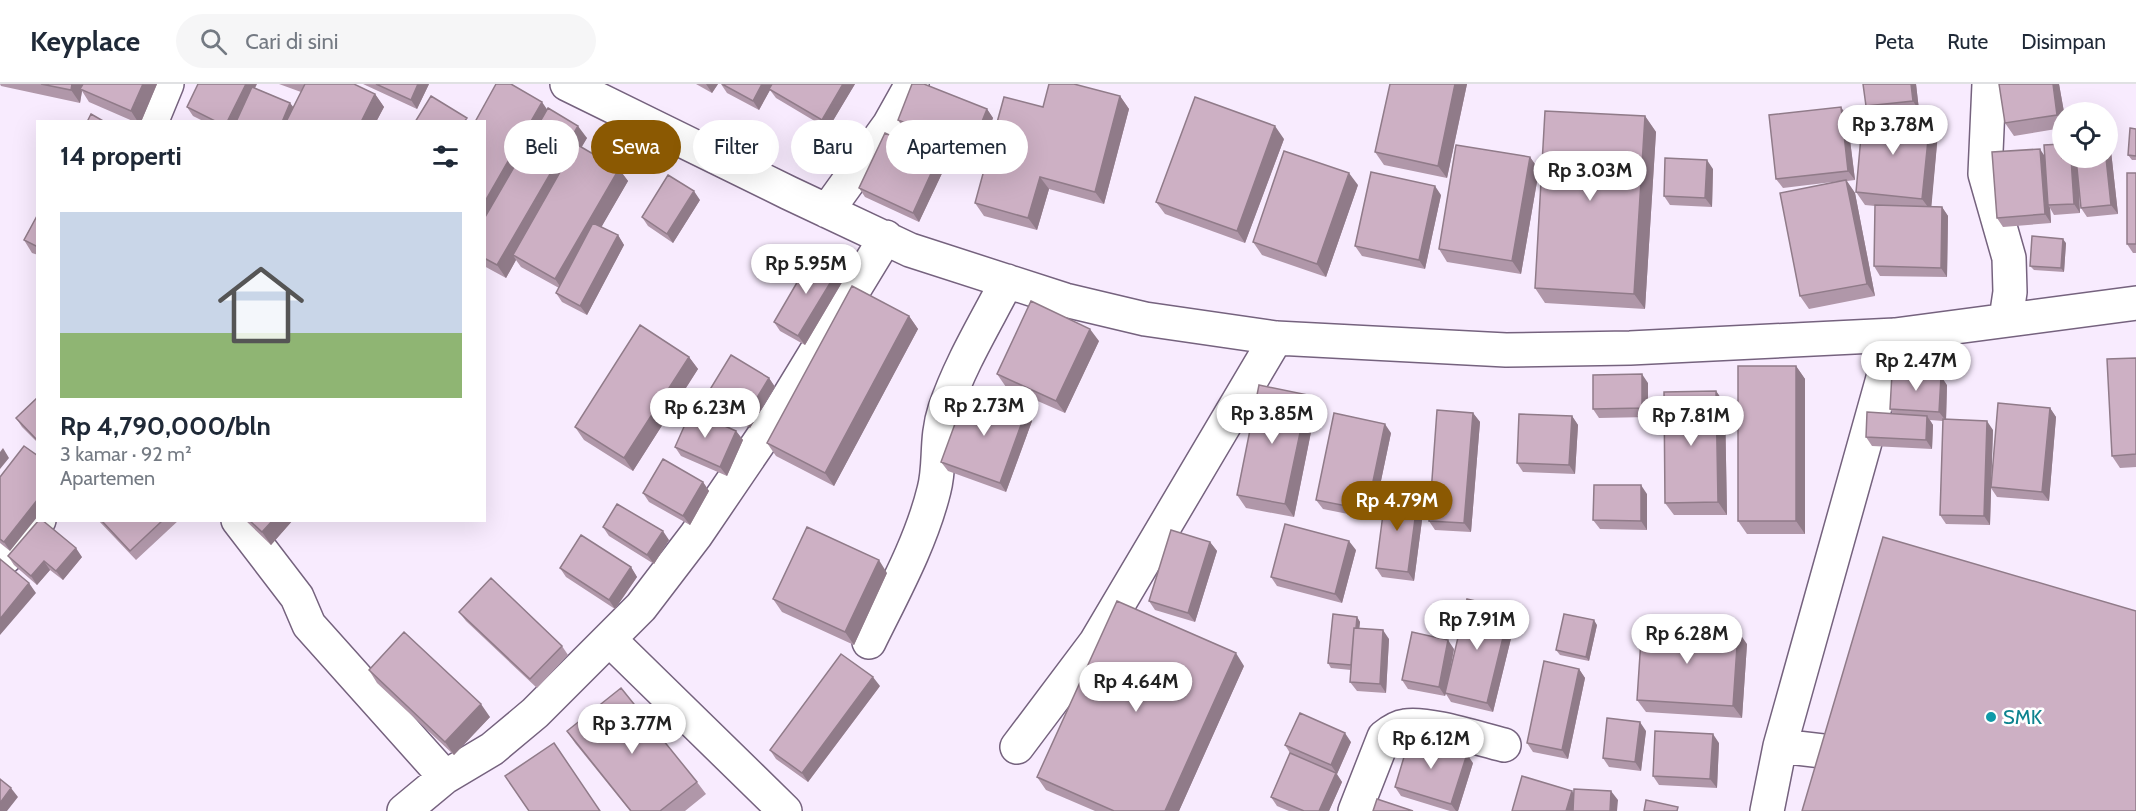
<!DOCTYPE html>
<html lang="id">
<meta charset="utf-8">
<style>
body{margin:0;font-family:Cabin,sans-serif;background:#f6f6f7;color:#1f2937;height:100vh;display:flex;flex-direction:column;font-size:22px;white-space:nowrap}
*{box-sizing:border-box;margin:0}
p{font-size:20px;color:#747a83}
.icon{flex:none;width:33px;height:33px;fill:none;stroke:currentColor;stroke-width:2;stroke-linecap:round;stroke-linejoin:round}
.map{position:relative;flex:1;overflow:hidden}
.details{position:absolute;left:36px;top:36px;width:450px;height:402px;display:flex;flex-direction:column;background:#fff;border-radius:0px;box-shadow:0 6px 24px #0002}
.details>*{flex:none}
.banner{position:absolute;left:504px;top:36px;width:570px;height:54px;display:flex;gap:12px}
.tools{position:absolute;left:2052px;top:18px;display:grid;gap:12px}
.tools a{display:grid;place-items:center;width:66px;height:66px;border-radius:50%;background:#fff;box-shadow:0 6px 24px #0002;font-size:30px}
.price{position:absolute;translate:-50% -51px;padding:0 14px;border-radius:21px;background:#fff;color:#222;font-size:20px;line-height:39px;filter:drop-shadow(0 2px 3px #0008)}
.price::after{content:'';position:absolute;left:50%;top:36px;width:18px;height:14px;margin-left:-9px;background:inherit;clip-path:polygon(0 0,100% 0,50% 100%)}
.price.current{background:#8b5902;color:#fff}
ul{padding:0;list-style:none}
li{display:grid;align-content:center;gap:12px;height:318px;padding:0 24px}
li span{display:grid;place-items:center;height:186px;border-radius:0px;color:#555}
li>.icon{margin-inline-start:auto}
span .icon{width:108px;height:108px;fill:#fffc;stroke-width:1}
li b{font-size:26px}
h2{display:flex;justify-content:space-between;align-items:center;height:72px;padding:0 24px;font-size:26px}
.pill{padding:0 21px;border-radius:27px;background:#fff;box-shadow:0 6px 24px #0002;font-size:21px;line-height:54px}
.pill.current{background:#8b5902;color:#fff}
header{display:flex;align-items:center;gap:36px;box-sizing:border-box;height:84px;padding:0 30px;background:#fff;border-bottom:2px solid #e0e1e3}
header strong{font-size:28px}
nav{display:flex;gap:33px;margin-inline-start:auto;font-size:21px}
.search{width:420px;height:54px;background:#f6f6f7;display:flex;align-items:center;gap:15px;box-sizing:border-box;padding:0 21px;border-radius:33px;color:#747a83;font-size:22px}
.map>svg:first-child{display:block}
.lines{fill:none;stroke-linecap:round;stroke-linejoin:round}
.minor-casing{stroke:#75627e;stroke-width:36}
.minor{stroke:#fff;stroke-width:33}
.wall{fill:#b097a9}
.shaded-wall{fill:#907b89}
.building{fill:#cdb0c4;stroke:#907b89;stroke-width:1.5}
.culture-dot{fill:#0f9aa8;stroke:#fff;stroke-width:2}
.labels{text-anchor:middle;stroke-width:5;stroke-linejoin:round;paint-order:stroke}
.culture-label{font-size:20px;fill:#0d838f;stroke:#fff;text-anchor:start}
</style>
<header>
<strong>Keyplace</strong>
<div class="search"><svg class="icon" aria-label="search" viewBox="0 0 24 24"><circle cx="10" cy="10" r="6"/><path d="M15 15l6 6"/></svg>Cari di sini</div>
<nav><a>Peta</a><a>Rute</a><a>Disimpan</a></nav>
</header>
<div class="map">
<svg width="2136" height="727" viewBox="0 0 2136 727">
<rect width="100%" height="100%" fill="#f8ebfe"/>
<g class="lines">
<!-- minor casing -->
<g class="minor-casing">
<path id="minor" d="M567,0l222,109 121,57 155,50 80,19 131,19 230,12 124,-2 265,-13 241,-32
M1989,0l-4,90 24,84 1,34 -4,27
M153,34l14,-34
M827,127l62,-86 23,-41
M238,436l59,77 12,28 136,152
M0,478l29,-27 10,-15
M609,555l176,172
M869,558c24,-49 52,-99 65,-152 7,-26 1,-51 11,-81 15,-45 41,-87 62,-128
M1780,662l85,10
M1017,663l79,-105 180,-304
M404,727l41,-34 47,-28 43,-36 106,-106 55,-72 81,-119 109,-179
M1355,727l29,-74c6,-5 13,-10 21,-11 23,-4 74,13 99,19
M1767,727l13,-65 115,-411"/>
</g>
<!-- minor -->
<use href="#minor" class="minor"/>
</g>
<!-- wall -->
<path class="wall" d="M0,0h157l-16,38h-6l-46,-20 -7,-11 -2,12 -79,-17z
M279,0h75l21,10 9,13 -8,15h-171l-12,-6 -6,-9 68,-19 35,15 3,4 8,-15z
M363,0h66l-12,25z
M696,0h22l-6,9z
M721,0h134l-27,45 -52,-31 -6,-8 -11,20 -32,-17z
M1390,0h77l-20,94 -63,-13 -9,-13z
M1916,0l3,26 -46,5 57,5 8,13 -7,73 11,1 6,9 -1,61 -67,-1 -6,-10 1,-60 -10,-1 -9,-13 16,-77 -6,-9z
M1999,0h60l5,28h-2v16l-48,8 -9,-13z
M1120,12l9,13 -25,95 -55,-15 -12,41 -53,-14 -9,-13 68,-96z
M987,25l6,9 -16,40 -73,-29 -6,-9z
M547,26l40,28 -6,9 38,22 9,12 -27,46 17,8 6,10 -37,70 -25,-13 -6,-9 3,-5 -38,-21 -5,-7 -10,18 -22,-12v-144z
M1645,32l11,16 -11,177 -100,-6 -10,-15z
M1847,32l8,64 -8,1 8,12 20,103 -66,13 -9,-13 41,-115 -58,7 -7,-9z
M2108,40l10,90 -31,3 -6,-9 -2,-13 1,18 -26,2 -4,-7 1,15 -48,4 -6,-9 48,-62 17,2h46z
M2136,45v31h-4l-4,-5z
M1284,55l-39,104 -80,-29 -9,-12z
M1530,73l9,13 -18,104 -74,-12 -8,-13z
M938,74l7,9 -26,55 -54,-25 -6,-9z
M1713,85l-1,38 -42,-2 -6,-9z
M2136,89v80h-3l-6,-9z
M1358,101l-32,92 -64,-22 -9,-13z
M1441,111l-16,74 -63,-13 -7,-10z
M700,116l-27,43 -25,-17 -6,-9z
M38,130v41l-6,-2 -8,-13z
M2066,159l-2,29 -30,-2 -4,-4z
M844,195l-39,66 -25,-14 -6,-9z
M909,232l9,13 -84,157 -58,-30 -9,-13z
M1099,257l-34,72 -59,-26 -9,-13z
M689,273l9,12 -65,102 -49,-31 -9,-13z
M2136,274v109l-16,1 -8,-12z
M1796,282l9,13v155h-58l-9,-13z
M769,294l6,9 -25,41 -37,-23 -7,-9z
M1648,299v34l-49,1 -6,-9z
M1947,301l-1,34 47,11 -2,51 59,-73 6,9 -7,84 -52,-4 -6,-9 -1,37 -44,-1 -6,-9 3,-94 -13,-1 3,5 -1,24 -60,-3 -6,-9 27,-23 -3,-5z
M1716,307l9,13 2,111h-53l-9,-12z
M38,313v46l-16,-16 -6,-9z
M1316,323l-22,110 -48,-9 -9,-13z
M1473,329l7,9 -9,110 -36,-2 -6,-9z
M1572,332l6,9 -3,49 -52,-2 -6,-9z
M1032,337l-26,71 -58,-21 -7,-9z
M736,347l7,9 -16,36 -46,-20 -6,-9z
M1391,349l-18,86 -50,-10 -7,-9z
M0,393l10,74 -10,-8z
M703,398l6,9 -19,34 -41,-23 -6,-9z
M1647,410v36l-47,-1 -7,-9z
M1418,412l6,9 -10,76 -32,-4 -6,-9z
M98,436h81l-43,40z
M245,436h48l-22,25z
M603,443l66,13 -15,24 -45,-28z
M1210,458l7,9 -22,71 -40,-12 -6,-9z
M1356,466l-14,53 -65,-17 -6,-9z
M8,472l74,1 -19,23 -13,-10 -13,15 -23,-20z
M631,483l6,10 -22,32 -49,-32 -6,-9z
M887,489l-33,72 -72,-33 -9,-13z
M459,528l103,34 6,9 -31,33 -71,-67z
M1357,533l3,5 -1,6 30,11 -3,54 -29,-2 -7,-9 1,-12 -20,-2 -3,-5z
M1516,534l-23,94 -42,-10 -5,-8 -1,2 -37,-7 -6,-9 52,-31 -4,21z
M1597,541l-8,36 -29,-6 -4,-5z
M1747,560l-5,74 -96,-6 -9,-12z
M1244,582l-65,145h-84l-49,-21 -9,-13z
M1579,585l6,9 -17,81 -35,-7 -6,-9z
M369,586l121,47 -36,38 -77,-72z
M880,602l-72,96 -32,-23 -6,-9z
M567,647l130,51 9,12 -21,17h-55l-55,-68z
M1646,647l-5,40 -32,-4 -6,-9z
M1351,658l-14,32 5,8 -13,29h-40l-12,-5 -6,-9 19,-44 -5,-8z
M1719,659l-2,45 -58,-3 -6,-9z
M1473,679l-15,48h-8l-49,-15 -6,-9z"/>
<!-- shaded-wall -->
<path class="shaded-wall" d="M72,0h12l-4,5 2,2 -2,12 -9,-13z
M143,0h14l-16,38h-3l-7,-11z
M246,0h11l-19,38h-11z
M418,0h11l-12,25 -6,-9z
M706,0h12l-6,9z
M762,0h12l-5,5 1,1 -11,20 -6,-9z
M843,0h12l-27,45 -6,-9z
M1455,0h12l-20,94 -9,-12z
M1911,0h5l3,26 -6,-9z
M2053,0h6l5,28h-2v11l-5,-8z
M375,10l9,13 -8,15h-15z
M1120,12l9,13 -25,95 -9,-12z
M542,18l9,13 -67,116v-28z
M290,19l7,9 -5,10h-10z
M1841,23l6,9 8,64 -7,-9z
M987,25l6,9 -16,40 -6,-9z
M1645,32l11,16 -11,177 -11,-15z
M1930,36l8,13 -7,78 -9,-12z
M2108,39v1l10,90 -7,-9 -5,-47h2z
M578,42l9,12 -69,120 -5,-3 3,5 -10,18 -9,-13z
M1275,42l9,13 -39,104 -8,-12z
M2040,65l6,9 2,47 2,3 1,15 -6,-9z
M1530,73l9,13 -18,104 -9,-13z
M938,74l7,9 -26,55 -6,-9z
M2071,74h6l3,55 -6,-9z
M1707,76l6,9 -1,38 -7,-9z
M619,85l9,12 -64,111 -9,-13z
M1349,89l9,12 -32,92 -9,-13z
M1040,93l9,12 -12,41 -9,-12z
M1846,96l9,13 20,103 -8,-12z
M1435,102l6,9 -16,74 -6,-9z
M694,107l6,9 -27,43 -6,-9z
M1942,123l6,9 -1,61 -6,-9z
M618,151l6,10 -37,70 -7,-9z
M2063,155l3,4 -2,29 -3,-4z
M838,186l6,9 -39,66 -7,-9z
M909,232l9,13 -84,157 -9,-13z
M1090,245l9,12 -34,72 -9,-12z
M689,273l9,12 -65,102 -9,-13z
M1796,282l9,13v155l-9,-13z
M1642,290l6,9v34l-6,-9z
M1941,292l6,9 -1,36 -7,-9z
M769,294l6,9 -25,41 -6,-9z
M1716,307l9,13 2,111 -9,-13z
M1308,311l8,12 -22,110 -9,-13z
M2050,324l6,9 -7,84 -7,-9z
M1026,327l6,10 -26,71 -6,-9z
M1473,329l7,9 -9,110 -7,-9z
M1572,332l6,9 -3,49 -6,-9z
M1927,332l6,9 -1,24 -6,-9z
M1987,337l6,9 -3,95 -6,-9z
M1385,340l6,9 -18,86 -6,-9z
M736,347l7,9 -16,36 -7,-9z
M3,364l6,10 -9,11v-17z
M703,398l6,9 -19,34 -7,-9z
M1641,401l6,9v36l-6,-9z
M1418,412l6,9 -10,76 -6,-9z
M38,415v17l-28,35 -6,-9z
M273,436h20l-22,25 -9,-13z
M663,447l6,9 -15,24 -7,-9z
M1349,457l7,9 -14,53 -7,-9z
M1210,458l7,9 -22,71 -7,-9z
M76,464l6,9 -19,23 -7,-9z
M879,476l8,13 -33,72 -9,-13z
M44,477l6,9 -13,15 -6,-9z
M631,483l6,10 -22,32 -6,-9z
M29,499l7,10 -36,42v-16z
M1510,525l6,9 -23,94 -6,-9z
M1357,533l3,5 -5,48 -3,-5z
M1594,536l3,5 -8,36 -3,-4z
M1383,546l6,9 -3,54 -6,-9z
M1738,547l9,13 -5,74 -9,-12z
M1448,556l6,9 -9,47 -6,-9z
M1236,569l8,13 -65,145h-14z
M1579,585l6,9 -17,81 -6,-9z
M873,593l7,9 -72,96 -6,-9z
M481,620l9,13 -36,38 -9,-13z
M1640,638l6,9 -5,40 -6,-9z
M1345,649l6,9 -14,32 -6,-9z
M1713,650l6,9 -2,45 -7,-9z
M1467,670l6,9 -15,48h-2l-5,-7z
M1336,689l6,9 -13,29h-10z
M11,704l7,9 -11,14h-7v-8z
M1572,707l6,9 -3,11h-9z
M1611,707l7,9 -1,11h-7z"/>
<!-- building -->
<path class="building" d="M41,0h31l-1,6z
M83,0h60l-12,27 -51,-22z
M198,0h48l-19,38h-10l-30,-15z
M305,0h49l21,10 -14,28h-75z
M376,0h42l-7,16z
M496,0h15l31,18 -58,101v-81h-9z
M722,0h40l-9,17z
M772,0h71l-21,36 -53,-31z
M912,0h12l63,25 -16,40 -73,-29z
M1049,0h25l46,12 -25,96 -55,-15 -12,41 -53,-15 29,-106 39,10z
M1390,0h65l-17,82 -63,-14z
M1863,0h48l2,17 -47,5z
M1999,0h54l4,31 -52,8z
M252,3l38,16 -8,19h-46z
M431,12l36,22 -3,4h-49z
M1195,13l80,29 -38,105 -81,-29z
M1841,23l7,64 -72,8 -7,-64z
M548,24l30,18 -81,139 -13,-7v-39z
M1545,27l100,5 -11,178 -99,-6z
M91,30l14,8h-18z
M1863,30l67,6 -8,79 -66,-7z
M2130,44l6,1v27l-8,-1z
M885,49l53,25 -25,55 -54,-25z
M576,60l43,25 -64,110 -42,-24z
M2062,60v14h9l3,46 -26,1 -4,-60z
M1456,61l74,12 -18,104 -73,-12z
M2040,65l5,65 -48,4 -5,-66z
M1284,67l65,22 -32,91 -64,-22z
M1665,74l42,2 -2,38 -41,-2z
M2076,74h30l5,47 -30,3z
M1371,88l64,14 -16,74 -64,-14z
M2127,89h9v71h-9z
M668,91l26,16 -27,43 -25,-17z
M1846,96l21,104 -67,12 -20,-103z
M1875,121l67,2 -1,61 -67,-2z
M38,130v33l-14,-7z
M593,139l25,12 -38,71 -24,-13z
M2032,152l31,3 -2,29 -31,-2z
M813,171l25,15 -40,66 -24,-14z
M852,202l57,30 -84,157 -58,-30z
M1031,217l59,28 -34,72 -59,-27z
M640,241l49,32 -65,101 -49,-31z
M731,271l38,23 -25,41 -38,-23z
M2136,274v96l-24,2 -5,-97z
M1738,282h58v155h-58z
M1892,289l49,3 -2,36 -49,-3z
M1642,290v34l-49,1v-34z
M1259,301l49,10 -23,109 -48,-9z
M967,307l59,20 -26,72 -59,-21z
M1716,307l2,111 -53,1 -1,-111z
M38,313v44l-22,-23z
M1998,319l52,5 -8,84 -51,-5z
M1437,326l36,3 -9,110 -35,-2z
M691,327l45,20 -16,36 -45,-20z
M1867,328l60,4 -1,24 -60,-3z
M1334,329l51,11 -18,86 -51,-10z
M1519,330l53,2 -3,49 -52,-2z
M1943,335l44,2 -3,95 -44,-1z
M24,362l14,10v43l-34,43 -4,-3v-62z
M663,375l40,23 -20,34 -40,-23z
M1594,401h47v36l-48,-1z
M1386,407l32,5 -10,76 -32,-4z
M617,420l46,27 -16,24 -44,-28z
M39,436h3l34,28 -20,23 -12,-10 -13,15 -23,-20z
M101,436h62l-33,31z
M249,436h24l-11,12z
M1285,440l64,17 -14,53 -64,-17z
M807,443l72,33 -34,72 -72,-33z
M1171,446l39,12 -22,71 -39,-12z
M581,451l50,32 -22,33 -49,-32z
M1883,453l253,74v200h-334z
M0,475l29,24 -29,36z
M491,494l71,68 -32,33 -71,-67z
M1467,515l43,10 -23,94 -42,-10z
M1117,517l119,52 -71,158h-51l-77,-34z
M1333,530l24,3 -1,11h-2l-3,37 -23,-2z
M1564,530l30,6 -8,37 -30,-7z
M1642,540l96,7 -5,75 -96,-6z
M1354,544l29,2 -3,54 -30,-2z
M404,548l77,72 -36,38 -76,-72z
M1412,548l36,8 -9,47 -37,-7z
M841,570l32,23 -71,96 -32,-23z
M1544,577l35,8 -17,81 -35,-7z
M621,604l76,94 -37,29h-29l-64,-80z
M1300,629l45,20 -14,32 -46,-20z
M1607,634l33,4 -5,40 -32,-4z
M1655,647l58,3 -3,45 -57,-3z
M1410,653l57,17 -16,50 -56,-17z
M554,659l46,68h-71l-24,-35z
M1290,669l46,20 -17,38h-15l-33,-14z
M1522,692l50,15 -6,20h-54z
M0,695l11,9 -11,15z
M1574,705l37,2 -1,20h-37z
M1377,715l36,12h-40z
M1646,716l32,7 -1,4h-33z"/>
<!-- markers -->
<circle class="culture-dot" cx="1991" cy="633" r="6"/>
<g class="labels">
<!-- culture labels -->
<g class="culture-label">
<text x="2003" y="640">SMK</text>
</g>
</g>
</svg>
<div class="tools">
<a><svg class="icon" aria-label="locate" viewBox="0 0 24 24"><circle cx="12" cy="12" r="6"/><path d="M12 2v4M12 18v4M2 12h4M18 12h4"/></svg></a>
</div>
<b class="price" style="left:1893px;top:72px">Rp 3.78M</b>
<b class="price" style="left:1590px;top:118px">Rp 3.03M</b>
<b class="price" style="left:806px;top:211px">Rp 5.95M</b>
<b class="price" style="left:1916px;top:308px">Rp 2.47M</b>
<b class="price" style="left:984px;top:353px">Rp 2.73M</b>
<b class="price" style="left:705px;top:355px">Rp 6.23M</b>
<b class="price" style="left:1272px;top:361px">Rp 3.85M</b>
<b class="price" style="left:1691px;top:363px">Rp 7.81M</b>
<b class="price current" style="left:1397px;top:448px">Rp 4.79M</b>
<b class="price" style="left:1477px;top:567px">Rp 7.91M</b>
<b class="price" style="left:1687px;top:581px">Rp 6.28M</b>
<b class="price" style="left:1136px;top:629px">Rp 4.64M</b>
<b class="price" style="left:632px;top:671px">Rp 3.77M</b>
<b class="price" style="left:1431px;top:686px">Rp 6.12M</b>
<div class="banner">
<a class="pill">Beli</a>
<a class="pill current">Sewa</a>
<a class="pill">Filter</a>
<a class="pill">Baru</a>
<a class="pill">Apartemen</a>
</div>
<section class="details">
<h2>14 properti<svg class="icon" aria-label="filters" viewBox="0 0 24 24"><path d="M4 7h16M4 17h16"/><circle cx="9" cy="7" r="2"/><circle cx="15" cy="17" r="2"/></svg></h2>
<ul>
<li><span style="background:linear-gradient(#c9d6e8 65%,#8fb573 0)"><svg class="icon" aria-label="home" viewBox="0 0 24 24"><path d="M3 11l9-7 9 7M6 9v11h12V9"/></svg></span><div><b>Rp 4,790,000/bln</b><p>3 kamar · 92 m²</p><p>Apartemen</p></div></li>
</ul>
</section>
</div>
